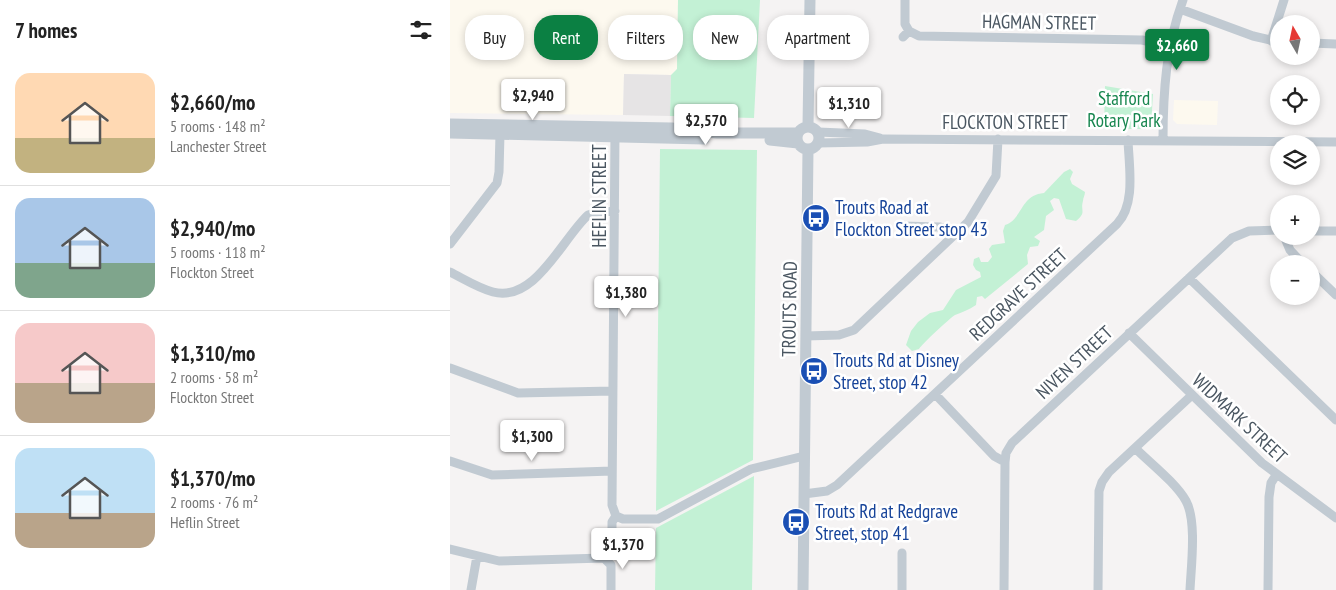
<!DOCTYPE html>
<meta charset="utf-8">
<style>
body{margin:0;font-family:"PT Sans Narrow",sans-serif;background:#f6f6f6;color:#222;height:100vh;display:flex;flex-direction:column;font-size:19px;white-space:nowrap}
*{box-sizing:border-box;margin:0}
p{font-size:16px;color:#767676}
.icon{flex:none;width:28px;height:28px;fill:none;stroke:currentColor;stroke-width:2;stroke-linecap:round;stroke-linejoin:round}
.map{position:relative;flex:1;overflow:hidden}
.drawer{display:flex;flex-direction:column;background:#fff;width:450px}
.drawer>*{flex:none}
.guide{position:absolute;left:15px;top:15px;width:475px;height:45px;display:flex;gap:10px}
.needle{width:32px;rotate:351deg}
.tools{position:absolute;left:820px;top:15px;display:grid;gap:10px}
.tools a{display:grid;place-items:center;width:50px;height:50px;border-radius:50%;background:#fff;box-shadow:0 2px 8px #0003;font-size:25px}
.price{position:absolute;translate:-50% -42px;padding:0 11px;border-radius:5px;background:#fff;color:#222;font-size:16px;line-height:32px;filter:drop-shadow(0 1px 2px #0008)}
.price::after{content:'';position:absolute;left:50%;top:30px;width:15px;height:11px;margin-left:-8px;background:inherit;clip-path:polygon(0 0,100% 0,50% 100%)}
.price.on{background:#0b8043;color:#fff}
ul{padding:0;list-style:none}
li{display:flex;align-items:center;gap:15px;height:125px;padding:0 15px}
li+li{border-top:1px solid #e0e0e0}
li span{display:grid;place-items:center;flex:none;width:140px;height:100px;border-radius:15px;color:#555}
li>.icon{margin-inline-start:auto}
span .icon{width:60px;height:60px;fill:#fffc;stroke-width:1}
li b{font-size:21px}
h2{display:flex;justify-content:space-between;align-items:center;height:60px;padding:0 15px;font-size:21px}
.chip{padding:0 18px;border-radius:20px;background:#fff;box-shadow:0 2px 8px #0003;font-size:18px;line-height:45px}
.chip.on{background:#0b8043;color:#fff}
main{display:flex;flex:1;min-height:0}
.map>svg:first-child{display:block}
.commercial{fill:#fdf9ef}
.education{fill:#e6e4e5}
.green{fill:#c3f1d5}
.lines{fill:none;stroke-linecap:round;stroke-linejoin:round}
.minor{stroke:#c1cad2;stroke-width:9}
.tertiary{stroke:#c1cad2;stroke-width:11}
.labels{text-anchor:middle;stroke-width:5;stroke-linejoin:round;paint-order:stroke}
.street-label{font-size:19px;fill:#4a5661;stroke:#fff}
.park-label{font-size:19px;fill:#17864f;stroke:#fff}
.transit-label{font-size:19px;fill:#164399;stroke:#fff;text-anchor:start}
</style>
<main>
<section class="drawer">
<h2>7 homes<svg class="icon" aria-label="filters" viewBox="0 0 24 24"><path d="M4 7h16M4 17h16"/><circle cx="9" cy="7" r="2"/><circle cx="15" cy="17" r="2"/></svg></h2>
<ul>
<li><span style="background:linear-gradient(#ffd9b3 65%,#c2b280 0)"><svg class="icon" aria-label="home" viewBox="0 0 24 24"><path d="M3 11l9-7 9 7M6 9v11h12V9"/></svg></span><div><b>$2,660/mo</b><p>5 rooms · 148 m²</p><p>Lanchester Street</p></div></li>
<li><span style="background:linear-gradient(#a9c7e8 65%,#7fa58c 0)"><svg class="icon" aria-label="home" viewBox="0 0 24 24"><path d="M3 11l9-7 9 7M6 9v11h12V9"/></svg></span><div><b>$2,940/mo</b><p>5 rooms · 118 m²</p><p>Flockton Street</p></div></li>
<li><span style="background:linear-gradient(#f6c9c9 60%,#b9a48a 0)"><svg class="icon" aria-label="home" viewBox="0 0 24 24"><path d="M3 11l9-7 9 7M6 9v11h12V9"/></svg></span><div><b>$1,310/mo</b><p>2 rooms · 58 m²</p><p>Flockton Street</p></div></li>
<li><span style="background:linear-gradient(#bfe0f5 65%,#b9a48a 0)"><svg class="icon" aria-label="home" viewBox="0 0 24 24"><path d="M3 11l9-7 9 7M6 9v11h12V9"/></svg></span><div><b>$1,370/mo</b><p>2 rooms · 76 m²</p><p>Heflin Street</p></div></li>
</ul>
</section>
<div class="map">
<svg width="886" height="590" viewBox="0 0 886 590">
<rect width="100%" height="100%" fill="#f5f3f3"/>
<!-- commercial -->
<path class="commercial" d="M0,0h228l-1,69 -6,6 -47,-1 -1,41 -173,-2z
M724,100l44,1 -1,24 -40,-1 -4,-4z"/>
<!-- education -->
<path class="education" d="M174,74l47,1 -1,41 -47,-1z"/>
<!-- green -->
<path class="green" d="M228,0h82l-6,118 -84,-2 1,-41 6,-6z
M655,86l48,8 -2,33 -5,2h-42z
M210,149l97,1 -4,310 -97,51z
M620,169l3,3 -3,7 2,5 13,8c0,3 -2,6 -2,9 -3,10 4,11 -7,20l-10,-2 -7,-20 -5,-1 -4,3 4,9 -8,6 -2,14 -10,7 6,4 -2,5 -8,1 -3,8 1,9 -43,35 -3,-3 -5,1 -1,8c-7,5 -14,7 -21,10 -5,3 -33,29 -36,34l-7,2 -6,-6 5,-14 7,-9 12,-9 13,-3 13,-20 25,-13 -1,-5 -4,-2 -3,-5 1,-6 5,-2 2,5h7l4,-5 -3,-8 3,-4 13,-2 -2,-12 2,-6c18,-6 15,-30 39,-32l20,-21z
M304,476l-2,114h-97l1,-62z"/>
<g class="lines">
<!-- minor -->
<path class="minor" d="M455,0v24l4,7
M730,9l73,27 26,6
M453,37l6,-6 10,5 223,4 27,6
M821,41l13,-41
M861,43l25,1
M165,132l-3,373 4,11
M368,132l47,2 15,4
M713,141c0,-49 3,-95 20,-141
M368,143l49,-1 16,-3 453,3
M451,226l39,1 18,6
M861,231h25
M834,236l6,14 13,14
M0,244l47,-61 2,-11 1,-38
M861,271l25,24
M0,272c14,7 28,16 43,20 42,11 69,-53 95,-77l10,-3 17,-1
M739,278l147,142
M679,333l133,130 74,55
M356,336l33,-1 15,-5 114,-108 28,-46 2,-37
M0,368l68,25 95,-2
M485,394l59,62 11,6
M685,448c15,15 41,35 51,53 11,20 5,66 4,89
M0,461l42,14 120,-4
M354,494l23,-3 10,-6 280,-261c19,-20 12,-57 11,-84
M166,516l7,3h35l93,-50 53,-13
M162,533v-11l4,-6
M0,549l49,12 105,-3 7,7v25
M21,590l6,-34
M452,590v-37
M554,590l1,-128 1,-9 6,-10 220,-205 17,-7 30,-1
M648,590l1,-99 3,-9 7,-10 83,-77
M818,590l1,-93 2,-14 5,-8"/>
<!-- tertiary -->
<path class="tertiary" d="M0,124l222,4 45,5h81
M358,126l2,-126
M347 138a11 11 0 1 1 22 0a11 11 0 1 1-22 0Z
M0,133l254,6
M320,140l28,3
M353,590l5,-441"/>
</g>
<!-- icons -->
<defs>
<g id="bus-disc" transform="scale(1.4375)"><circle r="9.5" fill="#1a4fb4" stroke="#fff"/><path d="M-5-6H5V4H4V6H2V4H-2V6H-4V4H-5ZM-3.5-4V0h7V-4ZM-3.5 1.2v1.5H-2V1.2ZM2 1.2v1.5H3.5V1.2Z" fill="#fff"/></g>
</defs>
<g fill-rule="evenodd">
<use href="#bus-disc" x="366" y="218"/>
<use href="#bus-disc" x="364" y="371"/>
<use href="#bus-disc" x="346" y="522"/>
</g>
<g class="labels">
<!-- street labels -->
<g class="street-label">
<text transform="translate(589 22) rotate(1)" y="7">HAGMAN STREET</text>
<text x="555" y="129">FLOCKTON STREET</text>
<text transform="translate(149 196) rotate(-90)" y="7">HEFLIN STREET</text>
<text transform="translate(568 294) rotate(-43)" y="7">REDGRAVE STREET</text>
<text transform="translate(339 309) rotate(-89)" y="7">TROUTS ROAD</text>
<text transform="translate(624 362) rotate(-43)" y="7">NIVEN STREET</text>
<text transform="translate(790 418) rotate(43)" y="7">WIDMARK STREET</text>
</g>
<!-- park labels -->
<g class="park-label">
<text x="674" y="105">Stafford<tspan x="674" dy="22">Rotary Park</tspan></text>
</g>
<!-- transit labels -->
<g class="transit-label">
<text x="385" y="214">Trouts Road at<tspan x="385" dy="22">Flockton Street stop 43</tspan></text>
<text x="383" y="367">Trouts Rd at Disney<tspan x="383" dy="22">Street, stop 42</tspan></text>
<text x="365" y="518">Trouts Rd at Redgrave<tspan x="365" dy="22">Street, stop 41</tspan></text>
</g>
</g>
</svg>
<div class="tools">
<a><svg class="needle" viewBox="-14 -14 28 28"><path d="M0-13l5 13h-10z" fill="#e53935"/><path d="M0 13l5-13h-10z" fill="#767676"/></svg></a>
<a><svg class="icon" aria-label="locate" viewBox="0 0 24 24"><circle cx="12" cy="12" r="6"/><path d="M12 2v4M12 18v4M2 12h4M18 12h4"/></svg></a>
<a><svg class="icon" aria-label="layers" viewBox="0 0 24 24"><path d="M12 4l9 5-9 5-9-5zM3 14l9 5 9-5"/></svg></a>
<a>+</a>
<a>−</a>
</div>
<b class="price on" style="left:727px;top:71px">$2,660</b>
<b class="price" style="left:83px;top:121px">$2,940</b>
<b class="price" style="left:399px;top:129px">$1,310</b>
<b class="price" style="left:256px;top:146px">$2,570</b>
<b class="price" style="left:176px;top:318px">$1,380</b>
<b class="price" style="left:82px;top:462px">$1,300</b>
<b class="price" style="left:173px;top:570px">$1,370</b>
<div class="guide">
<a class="chip">Buy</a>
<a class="chip on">Rent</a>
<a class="chip">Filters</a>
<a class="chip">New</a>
<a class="chip">Apartment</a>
</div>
</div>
</main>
